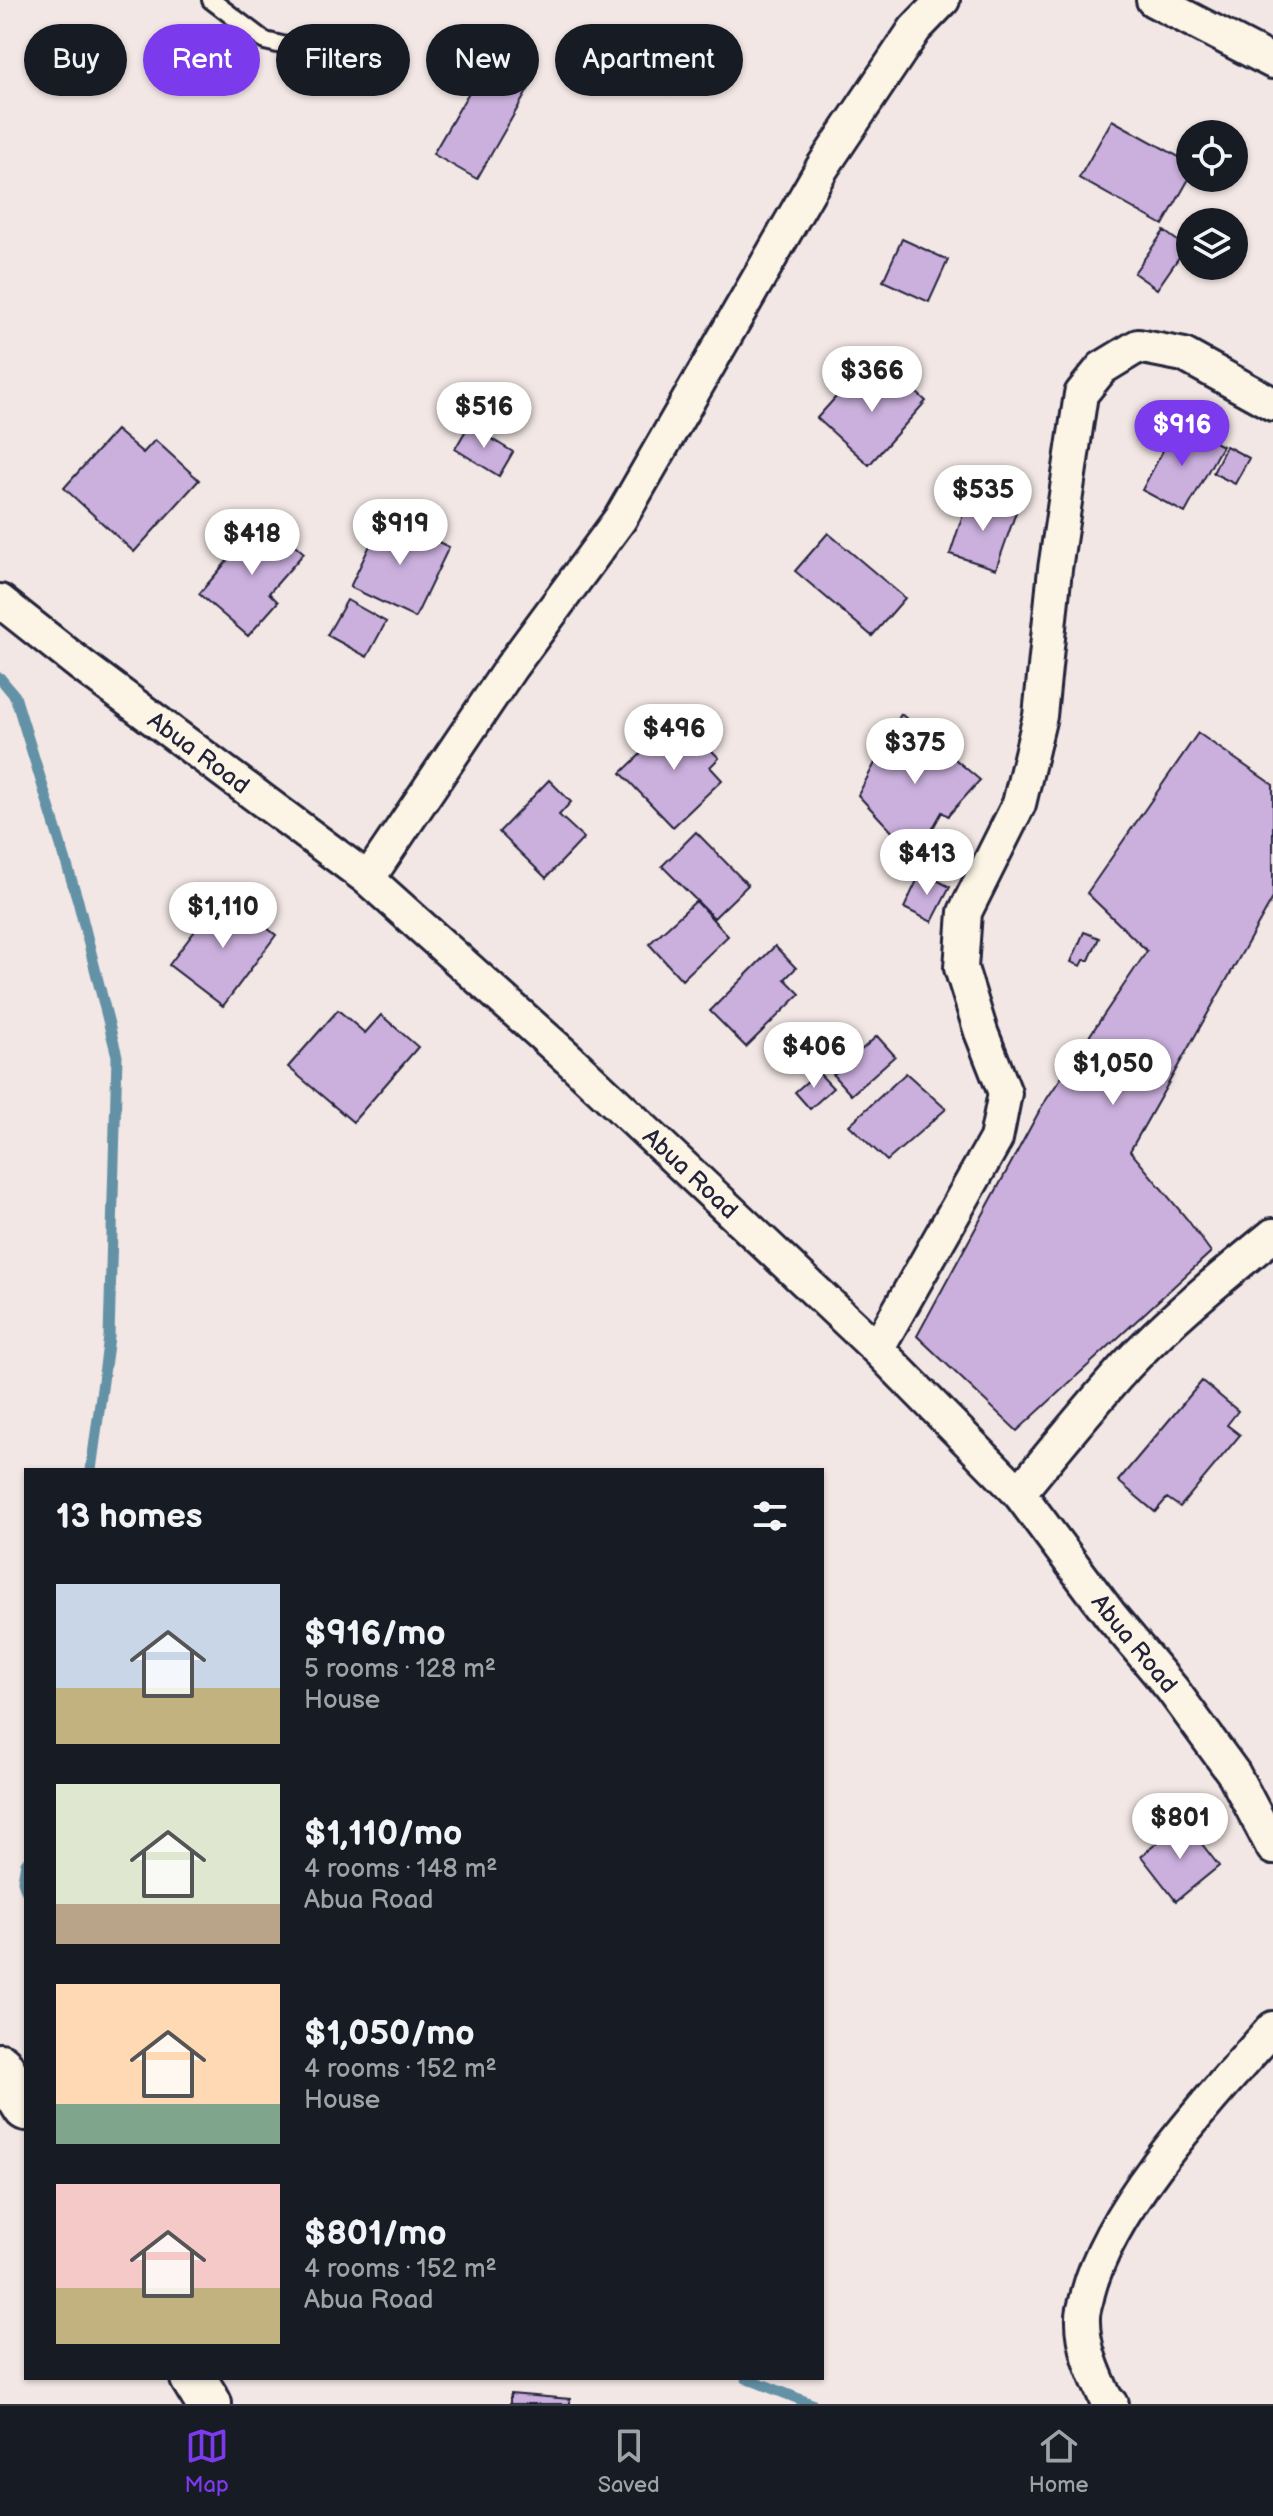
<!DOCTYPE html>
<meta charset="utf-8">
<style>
body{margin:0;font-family:"Balsamiq Sans",sans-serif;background:#242831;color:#f1f3f6;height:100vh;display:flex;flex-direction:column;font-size:30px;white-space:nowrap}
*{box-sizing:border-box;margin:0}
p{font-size:26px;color:#9ea1a6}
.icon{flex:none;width:44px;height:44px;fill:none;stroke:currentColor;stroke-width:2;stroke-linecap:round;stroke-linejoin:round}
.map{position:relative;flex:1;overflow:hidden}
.sheet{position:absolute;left:24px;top:1468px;width:800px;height:912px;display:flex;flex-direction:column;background:#171b24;border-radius:0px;box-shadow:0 2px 6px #0004}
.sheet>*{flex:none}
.banner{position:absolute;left:24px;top:24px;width:800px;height:72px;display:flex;gap:16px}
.controls{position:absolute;left:1176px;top:120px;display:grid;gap:16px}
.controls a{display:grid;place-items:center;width:72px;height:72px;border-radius:50%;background:#171b24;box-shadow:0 2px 6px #0004;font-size:40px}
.price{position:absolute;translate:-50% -68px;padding:0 18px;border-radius:28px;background:#fff;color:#222;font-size:26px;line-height:52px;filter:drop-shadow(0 2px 4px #0008)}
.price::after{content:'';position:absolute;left:50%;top:48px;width:24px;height:18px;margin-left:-12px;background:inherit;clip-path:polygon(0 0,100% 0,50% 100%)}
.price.active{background:#7c3aed;color:#fff}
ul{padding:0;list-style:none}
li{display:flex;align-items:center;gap:24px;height:200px;padding:0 32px}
li span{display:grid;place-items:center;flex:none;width:224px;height:160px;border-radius:0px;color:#555}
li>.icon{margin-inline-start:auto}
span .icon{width:96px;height:96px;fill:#fffc;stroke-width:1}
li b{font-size:34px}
h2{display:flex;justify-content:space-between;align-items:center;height:96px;padding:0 32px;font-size:34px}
.pill{padding:0 28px;border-radius:36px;background:#171b24;box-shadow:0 2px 6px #0004;font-size:28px;line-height:72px}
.pill.active{background:#7c3aed;color:#fff}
.tabs{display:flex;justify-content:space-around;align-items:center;height:112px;border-top:2px solid #363941;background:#171b24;font-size:22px;color:#9ea1a6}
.tabs a{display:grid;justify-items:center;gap:4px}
.tabs .active{color:#7c3aed}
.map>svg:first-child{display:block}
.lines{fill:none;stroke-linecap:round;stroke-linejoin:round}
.stream{stroke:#6391a6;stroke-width:11}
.building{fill:#cbb0de;stroke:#22223b;stroke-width:2}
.service-casing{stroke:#22223b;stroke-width:22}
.minor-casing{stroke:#22223b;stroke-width:38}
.secondary-casing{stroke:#22223b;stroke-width:50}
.service{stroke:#fcf5e5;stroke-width:16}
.minor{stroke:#fcf5e5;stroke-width:32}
.secondary{stroke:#fcf5e5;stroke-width:44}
.labels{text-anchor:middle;stroke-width:6;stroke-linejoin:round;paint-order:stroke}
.street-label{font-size:24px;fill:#22223b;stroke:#fcf5e5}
</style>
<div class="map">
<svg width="1273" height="2404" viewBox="0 0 1273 2404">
<rect width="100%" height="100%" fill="#f2e7e4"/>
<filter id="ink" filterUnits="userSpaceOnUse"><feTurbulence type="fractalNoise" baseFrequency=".0125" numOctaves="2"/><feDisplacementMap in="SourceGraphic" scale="16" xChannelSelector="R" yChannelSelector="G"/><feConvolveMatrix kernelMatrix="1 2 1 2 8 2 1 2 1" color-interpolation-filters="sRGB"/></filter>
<g filter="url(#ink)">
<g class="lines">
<!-- stream -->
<path class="stream" d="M0,678l15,18 63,205 39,155 -8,281 -18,133
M26,1863l-3,18 3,9
M746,2378l66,26"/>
</g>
<!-- building -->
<path class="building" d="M368,39l28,14 -20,38 -28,-15z
M659,44l26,12 -18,38 -26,-12z
M486,63l43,25 -52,91 -44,-25z
M1112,120l78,43v14l-27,48 -84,-47z
M1164,231l22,16 -29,42 -23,-16z
M902,239l46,21 -19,42 -46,-21z
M889,368l37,33 -57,64 -52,-47 37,-41 15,13z
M1178,422l44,24 -37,67 -43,-23z
M469,425l44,27 -14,24 -44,-27z
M116,430l27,23 12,-13 44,40 -65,72 -70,-64z
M1226,446l23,12 -14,26 -22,-11z
M969,496l47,16 -20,57 -46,-15z
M384,516l65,31 -34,71 -65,-31z
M264,518l40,35 -35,40 9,9 -30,34 -49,-42z
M828,533l77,65 -33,38 -77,-65z
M347,600l39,22 -19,35 -40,-22z
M901,714l79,66 -32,36 -6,-4 -13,23 5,4 -13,24 -63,-68z
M679,717l40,41 -9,9 12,13 -49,47 -52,-54z
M1198,733l75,52v113l-143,253 57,68 24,33 -194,179 -100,-95 125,-230 105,-155 -60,-58z
M549,780l22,22 -12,13 25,23 -38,40 -47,-46z
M696,832l52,53 -34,33 -52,-52z
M921,872l29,15 -18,35 -28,-14z
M223,894l53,41 -53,71 -54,-41z
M696,901l32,35 -46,44 -33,-36z
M1084,932l15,6 -10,22h-5l-3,6 -10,-4z
M775,946l21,22 -11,11 15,15 -54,53 -36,-36z
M338,1010l27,23 16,-18 37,32 -65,75 -65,-55z
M877,1036l18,20 -44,39 -18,-20z
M818,1072l15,16 -23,21 -15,-17z
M906,1073l40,36 -59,52 -38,-36z
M1202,1381l36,30 -11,14 13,10 -60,72 -13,-9 -12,14 -37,-31z
M1184,1821l35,45 -43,35 -35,-45z
M510,2394l60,5v5h-60z"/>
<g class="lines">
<!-- service casing -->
<g class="service-casing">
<path id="service" d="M211,0l54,41 46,11"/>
</g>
<!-- minor casing -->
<g class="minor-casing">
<g id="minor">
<path d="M1153,0l120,62"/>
<path id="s1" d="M0,601l81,64 287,214 201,180 308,290 142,144 92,123 61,73 62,85 39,74"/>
<path d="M368,879l143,-212 109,-148 202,-351 93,-139 28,-29"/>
<path d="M877,1349l119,-210 9,-46 -24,-61 -20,-64 4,-56 54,-108 21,-88 15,-147 26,-175 21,-26 36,-22 46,9 89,49"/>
<path d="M1019,1493c35,-43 70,-86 107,-127 44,-47 97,-90 147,-131"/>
<path d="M1111,2404l-5,-5c-12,-26 -24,-53 -23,-82 0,-8 4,-17 5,-24 23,-89 124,-196 185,-265"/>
</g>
</g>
<!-- secondary casing -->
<g class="secondary-casing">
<path id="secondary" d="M0,2066l26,42
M193,2378l16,26"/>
</g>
<!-- service -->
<use href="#service" class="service"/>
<!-- minor -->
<use href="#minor" class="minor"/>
<!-- secondary -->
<use href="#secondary" class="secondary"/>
</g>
</g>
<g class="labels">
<!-- street labels -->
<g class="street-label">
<text dy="8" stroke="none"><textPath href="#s1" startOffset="250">Abua Road</textPath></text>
<text dy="8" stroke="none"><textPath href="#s1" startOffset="898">Abua Road</textPath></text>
<text dy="8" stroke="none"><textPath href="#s1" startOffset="1546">Abua Road</textPath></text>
</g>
</g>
</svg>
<div class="controls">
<a><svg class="icon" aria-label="locate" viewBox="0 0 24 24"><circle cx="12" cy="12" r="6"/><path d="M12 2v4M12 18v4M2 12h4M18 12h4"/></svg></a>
<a><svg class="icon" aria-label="layers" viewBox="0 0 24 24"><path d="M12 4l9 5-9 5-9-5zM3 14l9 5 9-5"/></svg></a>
</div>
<b class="price" style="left:872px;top:414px">$366</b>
<b class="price" style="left:484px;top:450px">$516</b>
<b class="price active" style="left:1182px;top:468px">$916</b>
<b class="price" style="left:983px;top:533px">$535</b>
<b class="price" style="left:400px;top:567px">$919</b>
<b class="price" style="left:252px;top:577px">$418</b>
<b class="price" style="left:674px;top:772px">$496</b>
<b class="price" style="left:915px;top:786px">$375</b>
<b class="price" style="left:927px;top:897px">$413</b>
<b class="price" style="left:223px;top:950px">$1,110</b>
<b class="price" style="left:814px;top:1090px">$406</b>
<b class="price" style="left:1113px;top:1107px">$1,050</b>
<b class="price" style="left:1180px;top:1861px">$801</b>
<div class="banner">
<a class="pill">Buy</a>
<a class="pill active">Rent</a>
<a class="pill">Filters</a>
<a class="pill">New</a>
<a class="pill">Apartment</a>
</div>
<section class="sheet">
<h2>13 homes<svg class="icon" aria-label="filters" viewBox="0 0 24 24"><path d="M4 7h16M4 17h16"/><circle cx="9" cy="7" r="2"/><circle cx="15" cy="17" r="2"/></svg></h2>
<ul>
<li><span style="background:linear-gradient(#c9d6e8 65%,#c2b280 0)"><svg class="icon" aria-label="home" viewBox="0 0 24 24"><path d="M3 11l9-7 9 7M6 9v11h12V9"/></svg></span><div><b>$916/mo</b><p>5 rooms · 128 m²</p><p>House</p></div></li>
<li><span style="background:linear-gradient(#dfe7d0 75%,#b9a48a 0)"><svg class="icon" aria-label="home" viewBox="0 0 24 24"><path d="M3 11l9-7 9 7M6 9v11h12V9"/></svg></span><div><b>$1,110/mo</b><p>4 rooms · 148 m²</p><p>Abua Road</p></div></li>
<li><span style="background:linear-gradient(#ffd9b3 75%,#7fa58c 0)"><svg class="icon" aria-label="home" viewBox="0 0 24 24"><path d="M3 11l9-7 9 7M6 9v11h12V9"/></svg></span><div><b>$1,050/mo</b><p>4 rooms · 152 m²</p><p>House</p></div></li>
<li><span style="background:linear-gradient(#f6c9c9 65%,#c2b280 0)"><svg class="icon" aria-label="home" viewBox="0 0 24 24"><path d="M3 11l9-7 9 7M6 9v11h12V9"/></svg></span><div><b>$801/mo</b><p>4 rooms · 152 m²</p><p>Abua Road</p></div></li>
</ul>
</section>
</div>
<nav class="tabs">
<a class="active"><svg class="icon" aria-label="map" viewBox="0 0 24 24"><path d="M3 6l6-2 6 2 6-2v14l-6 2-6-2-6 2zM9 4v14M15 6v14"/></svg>Map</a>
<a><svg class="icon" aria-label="saved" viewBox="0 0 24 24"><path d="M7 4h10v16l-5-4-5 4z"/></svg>Saved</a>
<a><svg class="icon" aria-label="home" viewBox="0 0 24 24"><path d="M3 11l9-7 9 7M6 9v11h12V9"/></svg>Home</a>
</nav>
